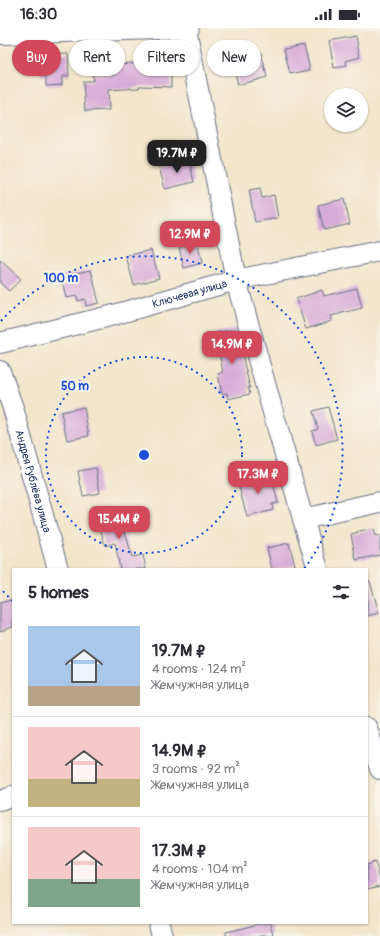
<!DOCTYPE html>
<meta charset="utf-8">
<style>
body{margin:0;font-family:Pangolin,sans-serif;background:#f7f7f7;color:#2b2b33;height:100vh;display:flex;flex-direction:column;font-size:15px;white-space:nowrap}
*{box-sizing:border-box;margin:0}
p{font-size:13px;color:#7c7c81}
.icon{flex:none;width:22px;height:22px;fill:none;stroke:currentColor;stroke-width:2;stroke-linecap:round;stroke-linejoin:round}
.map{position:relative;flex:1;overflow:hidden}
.panel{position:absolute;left:12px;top:540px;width:356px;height:356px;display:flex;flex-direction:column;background:#fff;border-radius:0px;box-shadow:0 1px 3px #0004}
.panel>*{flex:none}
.top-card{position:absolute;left:12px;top:12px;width:356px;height:36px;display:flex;gap:8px}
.buttons{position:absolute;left:324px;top:60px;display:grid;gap:8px}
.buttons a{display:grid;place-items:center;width:44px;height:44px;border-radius:50%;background:#fff;box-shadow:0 1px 3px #0004;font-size:20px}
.price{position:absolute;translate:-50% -34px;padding:0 9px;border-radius:8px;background:#d1495b;color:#fff;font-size:13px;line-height:26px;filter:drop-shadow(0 1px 2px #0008)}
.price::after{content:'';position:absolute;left:50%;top:24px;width:12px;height:9px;margin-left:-6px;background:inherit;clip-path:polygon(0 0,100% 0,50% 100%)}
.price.current{background:#222;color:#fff}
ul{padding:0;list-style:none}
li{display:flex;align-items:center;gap:12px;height:100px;padding:0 16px}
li+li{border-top:1px solid #e1e1e2}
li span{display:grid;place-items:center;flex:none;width:112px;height:80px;border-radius:0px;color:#555}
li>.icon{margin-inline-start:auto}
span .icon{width:48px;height:48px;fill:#fffc;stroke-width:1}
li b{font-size:17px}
h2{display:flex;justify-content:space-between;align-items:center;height:48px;padding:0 16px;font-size:17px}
.pill{padding:0 14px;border-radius:18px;background:#fff;box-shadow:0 1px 3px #0004;font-size:14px;line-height:36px}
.pill.current{background:#d1495b;color:#fff}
.status{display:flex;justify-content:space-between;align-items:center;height:28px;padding:0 20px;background:#fff;direction:ltr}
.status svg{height:11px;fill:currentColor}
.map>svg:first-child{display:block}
.building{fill:#d7abd8}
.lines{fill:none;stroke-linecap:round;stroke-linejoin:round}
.minor-casing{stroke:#666f84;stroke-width:22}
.minor{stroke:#fff;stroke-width:20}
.ring{fill:none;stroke:#1d4ed8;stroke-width:2;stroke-dasharray:2 4}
.labels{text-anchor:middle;stroke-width:4;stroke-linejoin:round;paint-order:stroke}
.street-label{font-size:11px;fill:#1b2f5e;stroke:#f7f3e8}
.centre{fill:#1d4ed8;stroke:#f7f3e8;stroke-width:2}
.ring-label{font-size:12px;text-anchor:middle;font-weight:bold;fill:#1d4ed8;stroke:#f7f3e8;stroke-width:4;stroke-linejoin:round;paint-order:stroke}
</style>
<div class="status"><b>16:30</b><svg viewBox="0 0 49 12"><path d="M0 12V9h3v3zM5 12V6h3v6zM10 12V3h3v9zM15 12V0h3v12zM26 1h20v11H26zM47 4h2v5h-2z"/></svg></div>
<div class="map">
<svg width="380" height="908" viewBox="0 0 380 908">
<rect width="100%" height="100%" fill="#f7f3e8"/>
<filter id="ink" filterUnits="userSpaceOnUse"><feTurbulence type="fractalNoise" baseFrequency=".025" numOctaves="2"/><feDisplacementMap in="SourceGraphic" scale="8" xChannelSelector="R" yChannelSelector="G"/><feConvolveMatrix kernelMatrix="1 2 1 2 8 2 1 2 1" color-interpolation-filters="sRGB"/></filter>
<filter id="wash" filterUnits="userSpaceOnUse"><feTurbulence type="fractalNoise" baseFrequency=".012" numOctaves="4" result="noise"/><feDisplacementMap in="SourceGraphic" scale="16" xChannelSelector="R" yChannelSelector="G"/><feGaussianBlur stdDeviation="0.9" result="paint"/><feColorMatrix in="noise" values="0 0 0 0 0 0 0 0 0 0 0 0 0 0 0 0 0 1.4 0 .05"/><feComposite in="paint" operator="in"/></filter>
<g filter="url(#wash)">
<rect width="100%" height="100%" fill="#f2e5cb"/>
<g id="blocks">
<!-- building -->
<path class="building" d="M356,8l4,21 -14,4 1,5 -13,2 -5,-27z
M304,17l6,25 -20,4 -6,-25z
M261,24l6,25 -29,8 -6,-26z
M68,25l1,23h-7v9l-16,1v-10h-5l-1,-22z
M147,29h24v30l-32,-1v2l-31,2 1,20 -24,1 -2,-30h10l-1,-6 23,-1v-10l32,-2z
M189,132l5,22 -29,7 -6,-22z
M260,160l2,10 12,-3 4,23 -23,4 -6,-32z
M344,171l6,25 -26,6 -6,-25z
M197,214l5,21 -18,5 -5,-21z
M151,222l8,28 -25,7 -8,-29z
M0,232l21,19 -12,12 -9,-8z
M91,242l8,33 -13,3 -1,-7 -7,2 -1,-5 -11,2 -5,-22z
M357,260l5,20 -31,8 1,5 -26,8 -10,-30 26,-9 2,6z
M236,301l14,59h-2l2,6 -22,5 -1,-6 -5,1 -4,-20 5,-2 -8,-39z
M84,379l5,29 -22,4 -6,-28z
M328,379l9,32 -21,6 -4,-14 6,-2 -5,-18z
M96,440l4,25 -17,3 -5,-25z
M271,447l7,28 -6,1 1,6 -26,7 -9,-34z
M119,481l13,48 11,-2 3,14h-26l-5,-26 -10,3 -8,-31z
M373,501l2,7 5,-1v20l-24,5 -5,-26z
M289,515l6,22 -15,4h-8l-5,-21z
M367,553h3l9,32 -12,3z
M11,572l2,8v19l-13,4v-28z
M375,834l5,17v7l-13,3v-24z
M263,895h8l3,13h-48v-4z"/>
</g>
</g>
<g filter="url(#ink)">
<use href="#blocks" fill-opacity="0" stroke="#666f84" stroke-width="1"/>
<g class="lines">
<!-- minor casing -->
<g class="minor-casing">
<g id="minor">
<path d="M186,1l50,251 67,239 15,50"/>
<path d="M0,6l189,-6"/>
<path id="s1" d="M0,315l110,-27 126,-36 144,-29"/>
<path id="s2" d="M0,343l13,37 45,161"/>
<path d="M303,491l77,-17"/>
<path d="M367,700l13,41"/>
<path d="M0,773l13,-5"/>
<path d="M159,895l3,13"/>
</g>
</g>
<!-- minor -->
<use href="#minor" class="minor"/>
</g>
</g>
<!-- distance rings -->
<g class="ring">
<circle cx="144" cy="427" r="98"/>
<path d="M13 573A196 196 0 0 1 1 561M1 293A196 196 0 0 1 304 541"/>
</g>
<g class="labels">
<!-- street labels -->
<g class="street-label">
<text dy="4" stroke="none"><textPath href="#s1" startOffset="196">Ключевая улица</textPath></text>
<text dy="4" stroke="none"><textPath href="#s2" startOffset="115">Андрея Рублёва улица</textPath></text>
</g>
</g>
<circle cx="144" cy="427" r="6" class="centre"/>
<g class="ring-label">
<text x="61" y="254">100 m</text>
<text x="75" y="362">50 m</text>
</g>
</svg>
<div class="buttons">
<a><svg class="icon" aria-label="layers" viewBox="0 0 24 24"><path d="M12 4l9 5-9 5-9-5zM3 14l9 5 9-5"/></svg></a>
</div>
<b class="price current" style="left:177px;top:146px">19.7M ₽</b>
<b class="price" style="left:190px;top:227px">12.9M ₽</b>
<b class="price" style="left:232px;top:337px">14.9M ₽</b>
<b class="price" style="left:258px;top:467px">17.3M ₽</b>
<b class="price" style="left:119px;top:512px">15.4M ₽</b>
<div class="top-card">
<a class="pill current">Buy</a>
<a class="pill">Rent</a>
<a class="pill">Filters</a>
<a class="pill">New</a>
</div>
<section class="panel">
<h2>5 homes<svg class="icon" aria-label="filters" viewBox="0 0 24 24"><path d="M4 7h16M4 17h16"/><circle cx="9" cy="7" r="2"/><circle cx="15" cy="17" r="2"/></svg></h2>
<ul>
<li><span style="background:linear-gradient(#a9c7e8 75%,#b9a48a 0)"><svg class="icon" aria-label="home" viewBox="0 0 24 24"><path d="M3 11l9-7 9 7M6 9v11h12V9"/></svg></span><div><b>19.7M ₽</b><p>4 rooms · 124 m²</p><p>Жемчужная улица</p></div></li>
<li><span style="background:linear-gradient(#f6c9c9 65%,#c2b280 0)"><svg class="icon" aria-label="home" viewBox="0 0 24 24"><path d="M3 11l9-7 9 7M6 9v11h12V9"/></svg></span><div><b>14.9M ₽</b><p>3 rooms · 92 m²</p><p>Жемчужная улица</p></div></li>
<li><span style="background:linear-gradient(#f6c9c9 65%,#7fa58c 0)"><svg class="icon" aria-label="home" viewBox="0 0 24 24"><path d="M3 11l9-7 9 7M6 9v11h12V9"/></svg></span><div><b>17.3M ₽</b><p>4 rooms · 104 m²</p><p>Жемчужная улица</p></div></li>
</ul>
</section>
</div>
